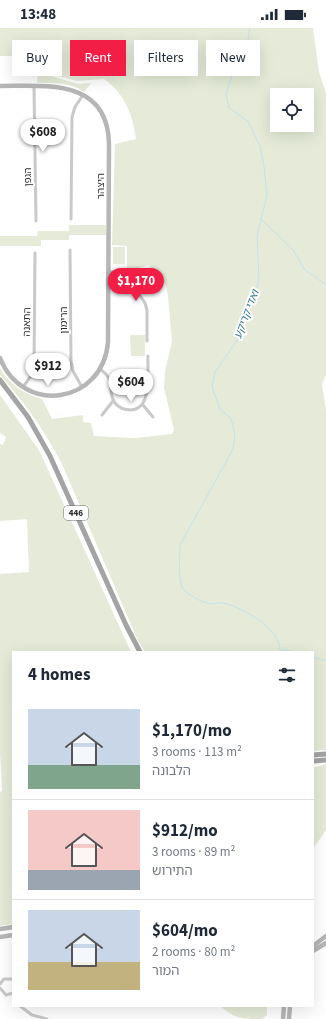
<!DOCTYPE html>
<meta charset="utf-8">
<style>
body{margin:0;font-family:"Source Sans 3","Noto Sans Hebrew",sans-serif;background:#f2f2f3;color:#1f2937;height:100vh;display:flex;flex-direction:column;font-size:15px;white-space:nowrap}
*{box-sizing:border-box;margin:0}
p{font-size:13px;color:#747a83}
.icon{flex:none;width:22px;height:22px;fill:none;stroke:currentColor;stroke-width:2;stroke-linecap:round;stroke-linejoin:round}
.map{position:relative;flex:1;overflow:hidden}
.drawer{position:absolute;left:12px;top:623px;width:302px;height:356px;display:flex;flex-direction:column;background:#fff;border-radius:0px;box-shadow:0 4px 16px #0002}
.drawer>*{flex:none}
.top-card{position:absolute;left:12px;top:12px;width:302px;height:36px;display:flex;gap:8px}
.controls{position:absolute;left:270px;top:60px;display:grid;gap:8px}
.controls a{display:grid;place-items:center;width:44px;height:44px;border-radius:0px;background:#fff;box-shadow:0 4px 16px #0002;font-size:20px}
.price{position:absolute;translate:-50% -34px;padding:0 9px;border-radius:14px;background:#fff;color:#222;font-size:13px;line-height:26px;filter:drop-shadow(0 1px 2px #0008)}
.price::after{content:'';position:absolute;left:50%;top:24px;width:12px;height:9px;margin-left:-6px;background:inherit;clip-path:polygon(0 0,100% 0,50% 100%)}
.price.selected{background:#f31e46;color:#fff}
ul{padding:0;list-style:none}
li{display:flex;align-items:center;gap:12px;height:100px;padding:0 16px}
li+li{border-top:1px solid #e0e1e3}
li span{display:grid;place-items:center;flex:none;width:112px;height:80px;border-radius:0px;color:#555}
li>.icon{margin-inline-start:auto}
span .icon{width:48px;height:48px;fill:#fffc;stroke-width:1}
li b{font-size:17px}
h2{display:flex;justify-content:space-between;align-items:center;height:48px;padding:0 16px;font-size:17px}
.pill{padding:0 14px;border-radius:0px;background:#fff;box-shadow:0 4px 16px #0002;font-size:14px;line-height:36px}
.pill.selected{background:#f31e46;color:#fff}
.status{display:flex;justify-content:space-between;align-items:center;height:28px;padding:0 20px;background:#fff;direction:ltr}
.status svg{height:11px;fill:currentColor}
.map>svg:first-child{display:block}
.green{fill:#e5ebd8;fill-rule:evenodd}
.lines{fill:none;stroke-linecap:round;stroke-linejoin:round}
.stream{stroke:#c2e2ed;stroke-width:1}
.street{stroke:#c9c9c9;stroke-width:3}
.secondary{stroke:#b6b6b6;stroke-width:4.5}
.primary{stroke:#a4a4a4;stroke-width:5}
.labels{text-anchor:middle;stroke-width:4;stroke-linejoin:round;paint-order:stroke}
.shield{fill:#fff;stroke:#6b6b6b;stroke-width:1}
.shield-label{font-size:9px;font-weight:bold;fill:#2c2c2c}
.street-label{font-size:10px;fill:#2c2c2c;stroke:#fff}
.water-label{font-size:11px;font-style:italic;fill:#347a94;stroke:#fff}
</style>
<div class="status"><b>13:48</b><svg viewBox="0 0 49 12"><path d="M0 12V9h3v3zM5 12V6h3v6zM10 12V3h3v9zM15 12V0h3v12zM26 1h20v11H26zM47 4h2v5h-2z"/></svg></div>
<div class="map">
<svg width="326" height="991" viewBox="0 0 326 991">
<rect width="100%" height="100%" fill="#fff"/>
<!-- green -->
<path class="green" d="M0,0h313l6,44 7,21v282l-4,9 4,27v339l-13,1v-99h-168l-7,-11 -76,-177c-17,-33 -38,-62 -62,-89v-7c9,16 24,26 42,31l10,20 31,-4v7l8,1 3,13 41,2 37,-4 2,-4 -10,-42 1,-17 7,-30 -4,-45 -2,-10 -7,-14 -5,2 -5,-9 -22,6v-25l-15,-1 3,-101 21,-5c-3,-24 -11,-45 -32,-60l-28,2 -36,-10 -4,-6 -19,-9h-17zM277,67h30v30h-30z
M38,44l40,12 13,-1 -7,9c-13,-10 -31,-9 -47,-9z
M69,197h37v10h-37v5h-28v6h-41v-10h37l1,-5h31z
M113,219h12v17h-12z
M130,307h15v21h-14z
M0,367l39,55 92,202h-118v272l-13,2v-134l2,-1 -2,-39v-178l29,-2 -2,-53 -27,2v-77l3,1 3,-8 -6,-4z
M326,736v66l-13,19v-81z
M220,978h47v9l-5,4c-20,0 -27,0 -42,-13z"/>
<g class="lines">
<!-- stream -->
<path class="stream" d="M250,0l-3,17 -15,31 -6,18 3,14 19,13 12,25 4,21 3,28 -10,41 2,44 -8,27 -13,32 -23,33 -3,15 8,22 11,10 4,15 -2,15 -53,96c0,10 -2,33 2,42 4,8 22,16 29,17 4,0 9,-2 12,-1 19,4 60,27 57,49
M261,191l32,31 12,20 21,15
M282,621l11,3
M313,629l13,4"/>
<!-- street -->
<path class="street" d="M34,58l2,135
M71,191l1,-102 3,-10 8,-12
M70,222l1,111 2,10 9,16
M108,244h11l8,4 18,27 2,7v31
M101,342c16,11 5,21 14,33 4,5 10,7 16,7 22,-1 16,-39 17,-54
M23,359l8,-11 3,-9 1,-114
M143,377l10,12
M102,387l11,-14
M0,956l4,-5h9
M0,960l6,7 7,-2
M20,978l12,9 15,4"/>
<!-- secondary -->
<path class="secondary" d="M0,58c46,0 108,-8 109,58l-1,198c-5,62 -85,74 -108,16
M0,901l13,-2
M0,909l13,-2
M313,918l13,-10
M313,923l13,-8
M283,991l1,-13
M289,991l1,-13"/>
<!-- primary -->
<path class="primary" d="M0,352l28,37 22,39 76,169 14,27
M313,727l13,-1
M313,733l13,-1"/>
</g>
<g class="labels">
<!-- shield labels -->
<rect class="shield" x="64" y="478" width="24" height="14" rx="3"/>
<g class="shield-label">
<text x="76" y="488">446</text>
</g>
<!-- street labels -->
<g class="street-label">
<text transform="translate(27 149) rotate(-91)" y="4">הגפן</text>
<text transform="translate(100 158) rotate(-90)" y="4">היצהר</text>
<text transform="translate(63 292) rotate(-90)" y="4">הרימון</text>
<text transform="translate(26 294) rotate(-89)" y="4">התאנה</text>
</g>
<!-- water labels -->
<g class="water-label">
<text transform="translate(246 286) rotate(-69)" y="4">ואדי קריקע</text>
</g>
</g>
</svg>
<div class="controls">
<a><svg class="icon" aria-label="locate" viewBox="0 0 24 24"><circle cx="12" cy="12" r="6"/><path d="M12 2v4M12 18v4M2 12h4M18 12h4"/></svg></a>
</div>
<b class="price" style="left:43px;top:125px">$608</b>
<b class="price selected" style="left:136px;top:274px">$1,170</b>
<b class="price" style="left:48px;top:359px">$912</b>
<b class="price" style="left:131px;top:375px">$604</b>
<div class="top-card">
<a class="pill">Buy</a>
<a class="pill selected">Rent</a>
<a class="pill">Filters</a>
<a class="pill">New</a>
</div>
<section class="drawer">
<h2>4 homes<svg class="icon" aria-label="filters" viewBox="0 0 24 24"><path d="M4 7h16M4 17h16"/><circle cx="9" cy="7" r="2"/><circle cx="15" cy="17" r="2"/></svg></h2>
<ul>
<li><span style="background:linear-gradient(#c9d6e8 70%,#7fa58c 0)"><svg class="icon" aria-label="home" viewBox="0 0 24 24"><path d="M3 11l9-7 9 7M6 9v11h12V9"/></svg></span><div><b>$1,170/mo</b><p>3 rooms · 113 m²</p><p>הלבונה</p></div></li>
<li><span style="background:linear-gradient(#f6c9c9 75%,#9aa5b1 0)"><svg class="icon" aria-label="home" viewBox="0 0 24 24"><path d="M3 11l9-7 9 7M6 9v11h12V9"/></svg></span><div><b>$912/mo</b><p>3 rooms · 89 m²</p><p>התירוש</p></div></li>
<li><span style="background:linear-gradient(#c9d6e8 65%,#c2b280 0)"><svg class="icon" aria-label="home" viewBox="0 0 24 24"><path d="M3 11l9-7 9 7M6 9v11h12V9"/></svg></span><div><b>$604/mo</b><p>2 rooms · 80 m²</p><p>המור</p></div></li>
</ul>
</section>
</div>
